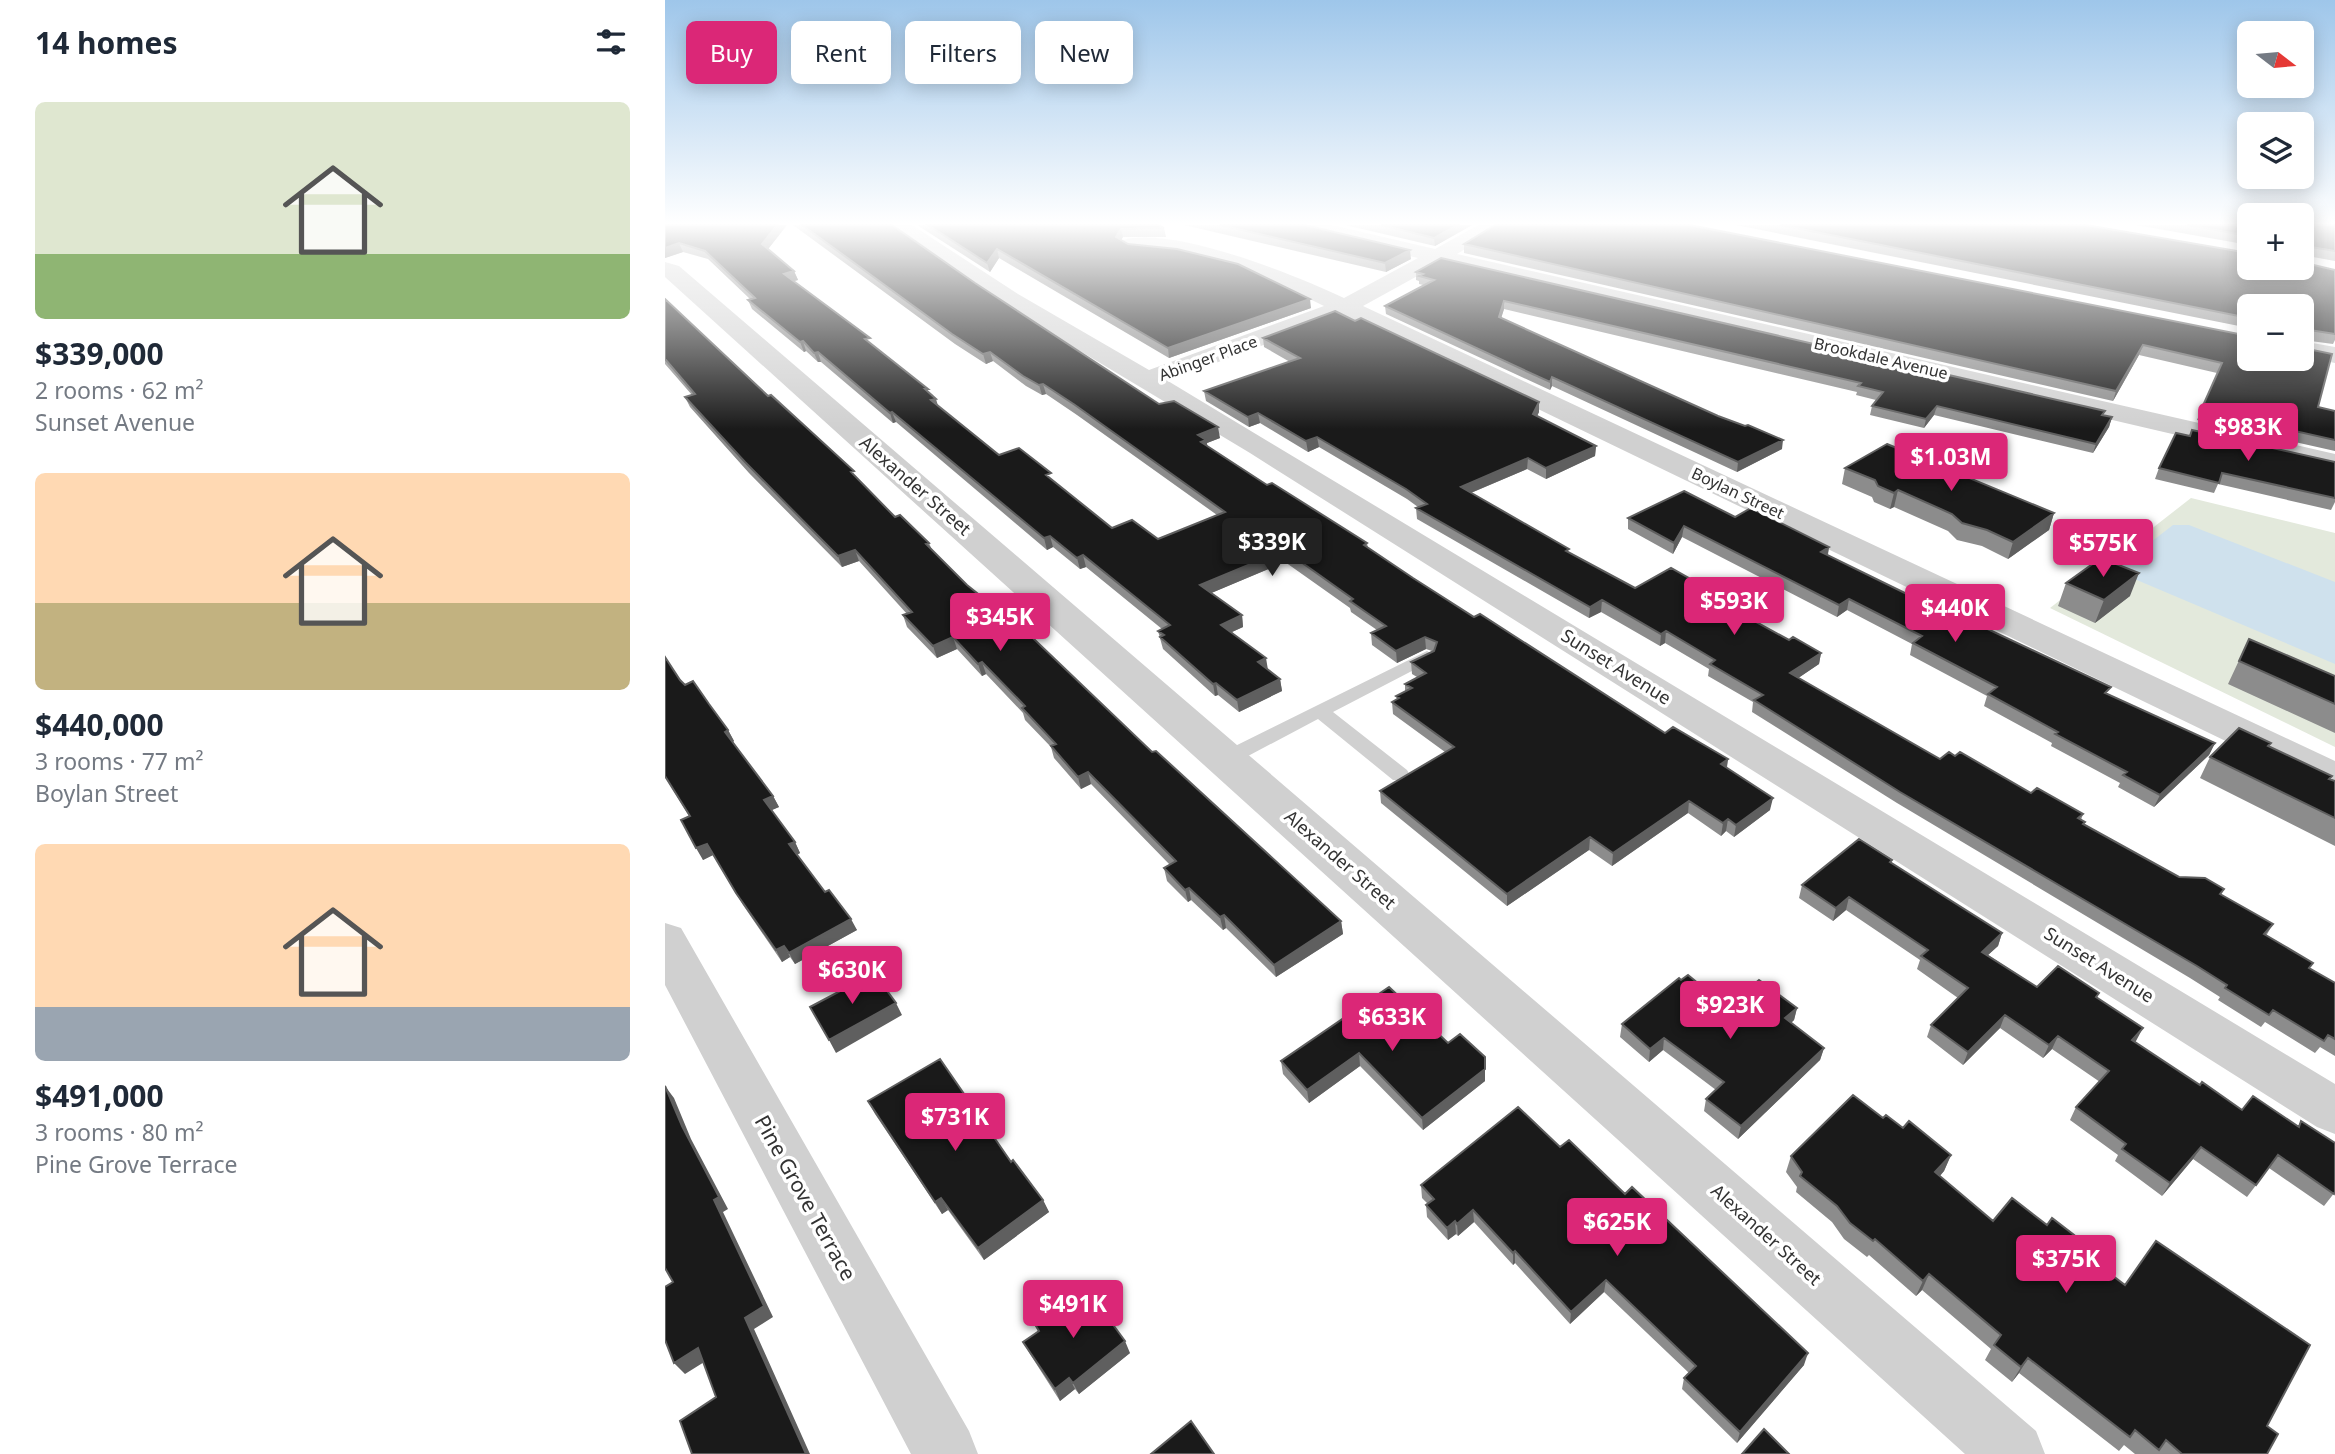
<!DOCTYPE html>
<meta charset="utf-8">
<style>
body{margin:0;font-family:"Noto Sans",sans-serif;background:#f6f6f7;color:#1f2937;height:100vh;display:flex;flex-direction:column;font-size:26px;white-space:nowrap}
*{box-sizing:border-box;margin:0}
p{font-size:23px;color:#747a83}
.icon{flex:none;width:38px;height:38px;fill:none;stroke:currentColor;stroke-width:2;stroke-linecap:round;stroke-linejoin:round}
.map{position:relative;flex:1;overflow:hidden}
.sheet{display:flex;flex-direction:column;background:#fff;width:665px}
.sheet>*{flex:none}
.top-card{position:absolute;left:21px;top:21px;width:665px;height:63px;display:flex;gap:14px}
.needle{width:46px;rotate:106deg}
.tools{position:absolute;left:1572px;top:21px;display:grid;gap:14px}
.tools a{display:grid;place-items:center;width:77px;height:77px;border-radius:10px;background:#fff;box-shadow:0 4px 18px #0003;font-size:35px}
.price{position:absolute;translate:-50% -60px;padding:0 16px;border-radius:7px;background:#db2777;color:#fff;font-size:23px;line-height:46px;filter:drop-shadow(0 2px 4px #0008)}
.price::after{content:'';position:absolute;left:50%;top:42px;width:21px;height:16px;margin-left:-10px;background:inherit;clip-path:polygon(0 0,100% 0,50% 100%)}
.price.selected{background:#222;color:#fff}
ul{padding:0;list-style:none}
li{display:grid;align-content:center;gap:14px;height:371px;padding:0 35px}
li span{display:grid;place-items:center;height:217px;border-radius:10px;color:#555}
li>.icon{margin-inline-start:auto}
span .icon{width:126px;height:126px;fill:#fffc;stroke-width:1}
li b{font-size:30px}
h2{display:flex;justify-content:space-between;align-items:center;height:84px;padding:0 35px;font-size:30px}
.chip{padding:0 24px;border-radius:10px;background:#fff;box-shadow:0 4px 18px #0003;font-size:24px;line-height:63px}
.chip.selected{background:#db2777;color:#fff}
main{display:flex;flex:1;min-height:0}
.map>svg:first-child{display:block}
.green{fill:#e3e9dc}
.water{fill:#cfe1ed}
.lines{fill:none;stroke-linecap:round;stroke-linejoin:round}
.lane{fill:#d0d0d0;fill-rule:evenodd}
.street{fill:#d0d0d0;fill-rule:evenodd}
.wall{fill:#8c8c8c}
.shaded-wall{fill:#5f5f5f}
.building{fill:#1a1a1a;stroke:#5f5f5f;stroke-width:2}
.labels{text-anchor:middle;stroke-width:7;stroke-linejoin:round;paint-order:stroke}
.far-street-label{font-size:16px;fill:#333;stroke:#fff}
.street-label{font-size:18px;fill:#333;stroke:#fff}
.near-street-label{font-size:21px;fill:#333;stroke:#fff}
</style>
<main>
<section class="sheet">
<h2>14 homes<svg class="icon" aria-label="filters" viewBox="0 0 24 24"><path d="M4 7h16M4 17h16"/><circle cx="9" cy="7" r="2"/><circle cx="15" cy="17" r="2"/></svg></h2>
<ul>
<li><span style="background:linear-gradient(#dfe7d0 70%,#8fb573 0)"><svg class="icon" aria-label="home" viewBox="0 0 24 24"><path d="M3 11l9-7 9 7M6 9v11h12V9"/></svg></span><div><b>$339,000</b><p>2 rooms · 62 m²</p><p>Sunset Avenue</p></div></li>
<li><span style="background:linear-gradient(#ffd9b3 60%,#c2b280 0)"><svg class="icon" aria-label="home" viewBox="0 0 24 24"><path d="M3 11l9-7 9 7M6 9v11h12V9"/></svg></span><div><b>$440,000</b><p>3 rooms · 77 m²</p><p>Boylan Street</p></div></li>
<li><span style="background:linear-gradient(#ffd9b3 75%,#9aa5b1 0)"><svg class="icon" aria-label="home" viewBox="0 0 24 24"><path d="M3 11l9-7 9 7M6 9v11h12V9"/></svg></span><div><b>$491,000</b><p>3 rooms · 80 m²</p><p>Pine Grove Terrace</p></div></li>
</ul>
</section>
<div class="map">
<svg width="1670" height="1454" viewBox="0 0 1670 1454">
<rect width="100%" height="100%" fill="#fff"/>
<!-- green -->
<path class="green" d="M1526,498l144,35v214l-285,-139z"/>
<!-- water -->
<path class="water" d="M1508,525h16l146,57v82l-210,-89 -5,-9z"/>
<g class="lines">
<!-- lane -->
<path class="lane" d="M762,651l9,5 -3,4 -100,52 74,58 3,5 -3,5h-14l-75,-61 -85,45h-14l-3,-5 3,-5z"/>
<!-- street -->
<path class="street" d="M222,225h25l106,69 131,76 175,-64c-43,-21 -89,-40 -137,-49 -21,-5 -44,-3 -64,-9l-4,-4 4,-4c52,-14 172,35 221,58l74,-40 -121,-29 -3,-4h38l103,24 43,-24h26l-47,29 878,200v18l-894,-209 -78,43 972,455v30l-14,-4 -978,-472 -175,66 1167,703v50l-18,-7 -1067,-674 -248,-149z
M0,262l14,4 1357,1165 9,23h-80l-1300,-1177z
M1636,341l34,6v16l-34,-7z
M0,923l16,5 288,503 9,23h-67l-246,-469z"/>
</g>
<!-- wall -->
<path class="wall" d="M0,225h122l-19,24 26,22 4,9 -4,1 135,112 10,14 60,48 54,26 59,47 46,11 59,-24 -140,-100 -31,-21 -4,1 -16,-9 -33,-25 -7,3 -31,-20 -162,-119h99l83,58 184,121 61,34 -13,5v3l60,39 100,58 1,5 45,30 61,39 191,116 63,26 -1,9 43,42 -36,27 -8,-6 -5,5 -33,-23 -76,53 -23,-16 -82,56 -126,-103 -1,-12 65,-39 -52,-38 -1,-12 5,-3 -1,-3 9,-4v-8l12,-7 -5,-3 -1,-12 21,-11 -6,-2 -29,14 -25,-18 -1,-12 6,-3 -26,-18 -1,-4 -65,-46 -74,31 31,22 1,12 -11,5 35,37 13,10 2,12 -43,21 -21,-17 -3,1 -52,-47 -5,-18 4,-2 -76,-62 -6,2 -27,-22 -6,3 -151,-128 -3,1 -72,-61h-3l-12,-11 -2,1 -52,-43 -4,-9 2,-1 -42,-40 -25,-7 -18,6z
M252,225h241l6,3 2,9h-43l-2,3 7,4 183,64 -142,50 -170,-100 -9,14z
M519,225h121l106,34 -25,13z
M680,225h127l-37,21z
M1071,225h350l249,45v70l-2,4 -30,-4v8l15,59 17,4v40l-138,-31 20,-47 -78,-18 -26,46 -649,-148v-9l837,115 -52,-53v22z
M1471,225h113v20z
M1636,225h34v36l-33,-6z
M751,272l687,144 9,1 -3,10 -16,26 -159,-38 -10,13 -54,-13 2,-9 4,-6 -20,-5 1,-3 -353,-83 -3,9 281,131 -45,23 -185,-86 -2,4 -164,-76 -1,-8 38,-21 -4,-1v-3l-3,-1z
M0,299l192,179 38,39 34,26 3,7 35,35 374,336 2,13 -67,43 -50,-49 -3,2 -32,-30 -3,2 -21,-21 -3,-13 6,-3 -79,-81 -10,5 -27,-31 -3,-11 -26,-27 -2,-7 -37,-39 -4,2 -25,-27 -20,9 -30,-31 -4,-12 4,-1 -48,-53 -17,6 -93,-94 -59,-66 -5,-10 7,-2 -27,-31z
M598,338l276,74 -2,4 59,30 -1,10 -49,23 -19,-10 -56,24 98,60 66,35 89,10 -1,6 66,36 32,13 -2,11 -21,14 142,81 91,34 52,21 -2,6 4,2 -1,2 95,53 45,12 -3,6 52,29 -7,12 44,32 25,15v73l-15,-9 -5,6 -50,-31 -4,5 -43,-27 2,-3 -30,-19 -293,-175 -145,-91 1,-10 -45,-26 1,-7 -44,-26 -5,3 -59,-34 -12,6 -172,-99 -1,-11 2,-1 -11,-8 -88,-52 -11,5 -48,-29 -11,4 -43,-26 -2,-10 86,-29 -26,-15z
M1525,436l145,26v40l-4,8 -113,-26 -4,9 -59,-14 4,-11z
M1180,468l209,45 -5,17 -41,29 -26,-13 -25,-6 -9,-9 -54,-24 -4,2 -16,-7 -2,-5 -30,-13z
M1070,517l94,30 -1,8 85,42 36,7 -2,6 161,84 107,49 -6,12 -55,52 -36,-20 2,-4 -69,-37 1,-3 -68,-37 3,-10 -77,-41 2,-11 -65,-34 -10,7 -155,-80 -9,17 -45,-25v-11z
M1401,583l64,13 -35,27 -37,-17z
M1584,639l86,37v57l-107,-49z
M15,680l48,50 6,11 -1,1 40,54 6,11 -8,3 24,32 5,11 -3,2 28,37 32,38 -62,34 -5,-7 -8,5 -39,-57 -30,-50 -10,5 -14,-44 -24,-39z
M1606,743l-2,4 66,34v65l-135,-68 10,-21z
M1227,860l-1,3 111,70 -4,13 -10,9 49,32 62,6 -2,5 39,43 -1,1 65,43 42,25 56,16 3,-5 34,71 -11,14 -55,-38 -22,29 -54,-38 -31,37 -47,-35 3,-6 -48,-35 6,-13 24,-25 -48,-33 -9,9 -43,-30 -37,37 -36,-28 4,-12 27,-27 -41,-29 3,-9 -74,-50 -13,11 -34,-23 3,-13z
M1062,1007l70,1 -3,12 -3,3 33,25 -4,12 -82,79 -34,-28 2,-12 10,-9 -53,-40 -14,12 -29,-25 2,-13z
M783,1043l37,14v24l-62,49 -63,-64 -51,37 -26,-29 -2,-13z
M203,1101l175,99 6,12 -65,48 -36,-50 -6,4 -67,-100z
M1218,1118l20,10 48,27 -7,16 -4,5 53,45 54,4 27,10 -5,8 198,183v28h-132l-11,-9 -5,6 -100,-78 -7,9 -27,-22 6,-11 -69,-59 -6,6 -47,-41 -2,2 -23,-18 -12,-17 -36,-30 1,-5 -11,-15 5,-16z
M895,1147l65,47 179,171 -67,78 -55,-54 2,-11 5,-5 -85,-81 -34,32 -55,-61 -2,2 -39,-43 -16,14 -2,-2 -8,6 -21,-23 -1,-12 2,-1 -6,-6 -1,-13z
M371,1326l94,27 -51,41 -4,-5 -15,12 -30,-47 -7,-12 15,-10z"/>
<!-- shaded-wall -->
<path class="shaded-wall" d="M112,225h10l-22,28 -3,-9z
M792,225h15l-37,21 -1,-8z
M456,229l2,8 -6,9 -1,-9z
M14,243l4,9 -18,6v-10z
M332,249l2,9 -9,14 -3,-9z
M745,250l1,9 -25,13 -1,-9z
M129,271l4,9 -11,3 -3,-9z
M645,299l1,9 -142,50 -1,-10z
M839,301v8l-5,16v-8z
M138,341l3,10 -2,1 -4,-10z
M1478,345l-4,10 -26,46 3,-10z
M153,352l3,10h-3l-4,-9z
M325,352l3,9 -7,3 -3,-10z
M887,377v9l-2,4v-8z
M378,384l3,10 -4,1 -3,-10z
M271,399l3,10 -8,-9z
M874,402v10l-6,12v-10z
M1272,406l-3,9 -10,13 2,-9z
M227,412l4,10 -3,1 -3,-10z
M593,413l2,10 -11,4 -1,-10z
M1447,417l-3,10 -16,26 3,-9z
M553,427l2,11 -13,5 1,8 -5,2 -5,-18z
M652,437l2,10 -11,5 -2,-11z
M1118,440l-1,9 -45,23 1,-10z
M931,446l-1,10 -49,23v-11z
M863,458l-1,11 -66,28v-10z
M1233,490l-4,17 -4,2 4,-16z
M1389,513l-5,17 -41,29 5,-17z
M1019,526l-2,11 -9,17 1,-11z
M385,536l3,11 -6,3 -3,-12z
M1164,547l-2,11 -6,-6z
M190,550l4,11 -17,6 -4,-11z
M619,550l1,12 -83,35 -2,-12z
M418,555l3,12 -6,2 -3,-11z
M1474,573l-9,23 -35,27 9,-23z
M1184,599l-2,11 -10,7 2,-12z
M937,600l-1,12 -12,6 1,-11z
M577,615l1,12 -20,9 -2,-11z
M1001,631l-1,12 -5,3 1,-12z
M288,637l4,12 -20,9 -4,-12z
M760,637l1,12 -29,14 -1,-12z
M1156,653l-2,11 -31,21 2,-12z
M601,658l2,12 -10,-8z
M317,662l4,12 -4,2 -4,-12z
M615,679l2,12 -43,21 -2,-12z
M551,683l2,12 -3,1 -2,-12z
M63,730l6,11 -3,2 -6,-11z
M1550,743l-6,12 -55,52 6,-12z
M1063,759l-2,12 -5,-7z
M423,772l3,12 -10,5 -3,-12z
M108,796l6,11 -9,4 -6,-11z
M1108,798l-3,12 -36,27 2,-12z
M1024,801l-1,12 -76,53 1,-13z
M1063,819l-2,12 -5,5 2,-13z
M925,837l-1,13 -82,56v-12z
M130,842l5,11 -5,3 -6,-12z
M42,844l6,11 -10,5 -7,-12z
M524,888l2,12 -3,2 -3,-12z
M1184,897l-3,13 -13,11 3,-13z
M559,915l2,13 -3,2 -3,-13z
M186,919l6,11 -62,34 -6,-11z
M676,921l2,13 -67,43 -2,-12z
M1337,933l-4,13 -20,18 4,-12z
M119,946l6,11 -8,5 -6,-12z
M231,1003l6,12 -66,38 -7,-13z
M1132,1008l-3,12 -12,11 3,-13z
M1340,1015l-5,13 -37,37 5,-13z
M1478,1028l-7,13 -11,12 7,-13z
M1393,1036l-6,13 -9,9 6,-13z
M999,1038l-1,12 -14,12 1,-13z
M1159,1048l-4,12 -82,79 3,-13z
M694,1053l1,13 -51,37 -2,-13z
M820,1069v12l-62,49 -1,-12z
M0,1086l9,12 17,41 37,70 -5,3 50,105 -19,12 56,125h-4l-61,-136 -31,-118z
M1536,1147l-8,12 -31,37 8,-13z
M1286,1155l-7,16 -15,17 6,-16z
M276,1198l7,12 -6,4 -7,-12z
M378,1200l6,12 -65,48 -6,-12z
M808,1210l1,12 -16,14 -1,-12z
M790,1221l1,13 -8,6 -1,-12z
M850,1251v12l-2,2v-12z
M1264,1274l-7,16 -6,6 7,-15z
M941,1280l-2,12 -34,32 1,-12z
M460,1341l5,12 -51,41 -6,-11z
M33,1348l11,11 -24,15 -11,-11z
M1143,1353l-4,12 -67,78 3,-11z
M1363,1358l-9,15 -7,9 9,-15z
M404,1378l6,11 -15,12 -5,-12z"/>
<!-- building -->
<path class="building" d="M0,225h112l-15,19 32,27 -10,3 86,64 -5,1 63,50h-3l11,10 -5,1 68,55 20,-7 32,25 -5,2 66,53 20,-8 26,19 67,-27 -150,-107 -32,-21 -4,1 -16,-9 -33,-24 -7,2 -31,-20 -150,-109h90l83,58 184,121 15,-3 44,26 -20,8 8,5 -5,2 66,43 5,-2 95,60 -3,2 49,33 61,39 6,-3 185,119 8,-6 55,32 -7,5 52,34 -37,27 -8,-6 -5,4 -34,-22 -76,52 -23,-16 -83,57 -127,-103 74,-44 -62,-45 7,-4 -3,-2 16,-8 -7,-4 21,-11 -15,-11 23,-11 3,-9 -12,-5 -29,14 -25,-18 15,-7 -36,-25 3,-2 -69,-49 -84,35 42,30 -21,10 45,33 -8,4 22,17 -43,21 -21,-17 -3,1 -53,-47 4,-2 -6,-4 12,-6 -87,-70 -6,3 -27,-22 -6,2 -152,-126 -2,1 -72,-61 -4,1 -11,-12 -3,1 -52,-42 7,-2 -50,-47 -26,-8 -14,5z
M263,225h230l6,3 -43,1 -5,8 12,7 49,5 61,15 72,35 -142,49 -171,-99 -10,14z
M555,225h85l105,25 -25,13z
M716,225h76l-23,13z
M830,225h195l559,111v23h52v-53h-52v12l-469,-93h306l163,28v15h52v-6l34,8v64l-32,-5v19l29,6 -14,53 17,4v29l-134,-30 21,-47 -79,-18 -27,46 -652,-147z
M1522,225h62v11z
M1636,225h34v26l-30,-5 -3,2 -1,9z
M776,258l664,153 -3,4 10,2 -16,27 -159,-38 -11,13 -54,-13 11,-14 -25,-6 3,-3 -357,-82 -5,16 219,99 27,10 3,-1 35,15 -45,22 -186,-85 -2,5 -165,-76 49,-26 -15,-4 4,-2 -7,-2z
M0,299l103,97 3,-1 83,76 -3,1 44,45 5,-2 29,28 -3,1 41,41 20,16 5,-2 160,153 4,-1 185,170 -67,44 -50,-50 -4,2 -31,-29 -4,2 -21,-22 12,-7 -88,-89 -10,5 -27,-31 5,-2 -34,-36 3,-2 -43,-44 -4,2 -25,-27 -20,9 -30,-31 9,-3 -57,-62 -17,6 -93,-94 -60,-65 10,-3 -30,-35z
M670,311l20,10 6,-3 178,84 -6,12 63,32 -50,22 -18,-10 -67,29 108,62 -3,2 69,37 36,-20 53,30 -6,3 71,39 4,-3 28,16 -31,20 150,86 9,-7 6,4 5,-4 71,41 6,-5 46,26 -5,4 7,4 -2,2 96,53 26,1 19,11 -4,5 53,30 -9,10 49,29 -4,5 26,15v56l-7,-4 -4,6 -51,-31 -4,5 -44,-27 2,-3 -30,-19 -297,-174 -146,-92 9,-5 -53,-31 5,-4 -49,-29 -5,3 -59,-34 -12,7 -174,-99 11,-4 -21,-15 -89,-52 -11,4 -48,-28 -10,4 -44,-26 96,-33 -37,-20z
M1527,430l143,32v36l-113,-25 -3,10 -60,-15 17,-35 14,3z
M1222,444l167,69 -41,29 -26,-12 -25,-7 -10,-9 -54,-24 -4,3 -16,-7 -3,-6 -30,-12z
M1019,491l51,26 16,-9 78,39 -8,5 92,45 9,-6 27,13 -6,4 168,79 -6,6 110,50 -55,52 -37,-20 4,-3 -72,-38 3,-2 -70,-38 9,-7 -84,-44 9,-7 -73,-37 -10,6 -155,-79 -10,17 -46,-25z
M1436,558l38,15 -35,27 -38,-17z
M1584,639l86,37v28l-96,-43z
M0,657l15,23 5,5 8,-4 16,23 19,26 -3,2 48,64 -9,4 31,42 -6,2 36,48 4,-2 22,29 -62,34 -5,-7 -8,4 -40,-57 -29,-49 -11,4 -15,-28 9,-4 -25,-40z
M1574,728l32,15 -3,3 64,30 -3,3 6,2v37l-125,-61z
M1194,839l33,21 -2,2 112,71 -20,19 55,35 21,-21 41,27 -3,4 47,31 -11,12 68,45 2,-3 40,28 11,-14 46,31 2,-6 34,22v49l-1,2 -56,-39 -22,30 -55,-38 -31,36 -48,-34 4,-5 -50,-37 33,-36 -51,-35 -9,9 -44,-30 -37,37 -37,-27 37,-37 -47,-32 7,-6 -79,-53 -13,11 -34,-23z
M209,973l22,30 -67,37 -19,-33z
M1023,975l39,32 32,-27 38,28 -12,10 39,30 -83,78 -35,-27 18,-17 -60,-44 -14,11 -28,-25 57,-46 2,2z
M724,987l59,56 12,-9 25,23v12l-63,49 -63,-65 -52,37 -26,-29z
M275,1059l71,103 2,-2 30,40 -65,48 -37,-50 -6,4 -67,-101z
M0,1086l17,40 37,71 -5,3 50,106 -19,12 61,136h-114l-12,-33 36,-24 -18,-49 -24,15 -9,-23v-53l8,-5 -8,-14z
M1188,1095l30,23 3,-3 17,13 6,-7 42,34 -16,17 58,49 19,-23 35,27 5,-7 22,17 -6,7 57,43 31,-44 154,104 -43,81 11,8 -11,20h-85l-16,-14 -7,10 -24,-20 -5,7 -102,-79 -7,9 -27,-22 7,-10 -72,-61 -6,7 -48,-42 -2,2 -23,-18 -13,-17 -37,-30 2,-4 -11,-16z
M853,1107l42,40 9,-7 56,54 7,-7 176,166 -68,79 -56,-54 12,-12 -90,-86 -35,32 -56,-61 -2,2 -40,-43 -16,14 -2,-3 -8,7 -21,-23 8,-6 -13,-14z
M421,1288l39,53 -52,42 -4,-5 -14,11 -32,-47 16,-11 -3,-5z
M526,1421l23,33h-63z
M1099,1429l25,25h-47z"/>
<!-- sky -->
<linearGradient id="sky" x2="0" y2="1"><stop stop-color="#9ec6ea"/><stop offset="0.52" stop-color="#fff"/><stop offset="1" stop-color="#fff" stop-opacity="0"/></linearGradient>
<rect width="1670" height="429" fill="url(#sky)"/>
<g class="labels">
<!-- far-street labels -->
<g class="far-street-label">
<text transform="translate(543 358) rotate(-20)" y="6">Abinger Place</text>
<text transform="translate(1216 358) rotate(13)" y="6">Brookdale Avenue</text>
<text transform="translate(1073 493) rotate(25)" y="6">Boylan Street</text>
</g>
<!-- street labels -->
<g class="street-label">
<text transform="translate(250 486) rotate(41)" y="6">Alexander Street</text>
<text transform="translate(951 667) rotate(32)" y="6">Sunset Avenue</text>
<text transform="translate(675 860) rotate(41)" y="6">Alexander Street</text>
<text transform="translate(1434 965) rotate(32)" y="6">Sunset Avenue</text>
<text transform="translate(1101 1235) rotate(42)" y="6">Alexander Street</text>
</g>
<!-- near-street labels -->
<g class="near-street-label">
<text transform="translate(140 1198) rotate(61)" y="7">Pine Grove Terrace</text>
</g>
</g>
</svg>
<div class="tools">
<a><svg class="needle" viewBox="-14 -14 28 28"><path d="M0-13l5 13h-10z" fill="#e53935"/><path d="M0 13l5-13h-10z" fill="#747a83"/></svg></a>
<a><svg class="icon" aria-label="layers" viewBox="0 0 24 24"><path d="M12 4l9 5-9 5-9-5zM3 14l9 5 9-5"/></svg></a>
<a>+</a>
<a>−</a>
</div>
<b class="price" style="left:1583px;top:463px">$983K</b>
<b class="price" style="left:1286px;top:493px">$1.03M</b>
<b class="price selected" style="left:607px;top:578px">$339K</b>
<b class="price" style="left:1438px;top:579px">$575K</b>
<b class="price" style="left:1069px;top:637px">$593K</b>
<b class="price" style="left:1290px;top:644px">$440K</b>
<b class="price" style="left:335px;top:653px">$345K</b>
<b class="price" style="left:187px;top:1006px">$630K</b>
<b class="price" style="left:1065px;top:1041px">$923K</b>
<b class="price" style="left:727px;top:1053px">$633K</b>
<b class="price" style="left:290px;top:1153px">$731K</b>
<b class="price" style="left:952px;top:1258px">$625K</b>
<b class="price" style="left:1401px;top:1295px">$375K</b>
<b class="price" style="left:408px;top:1340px">$491K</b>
<div class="top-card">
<a class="chip selected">Buy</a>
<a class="chip">Rent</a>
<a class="chip">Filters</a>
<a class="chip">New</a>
</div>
</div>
</main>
